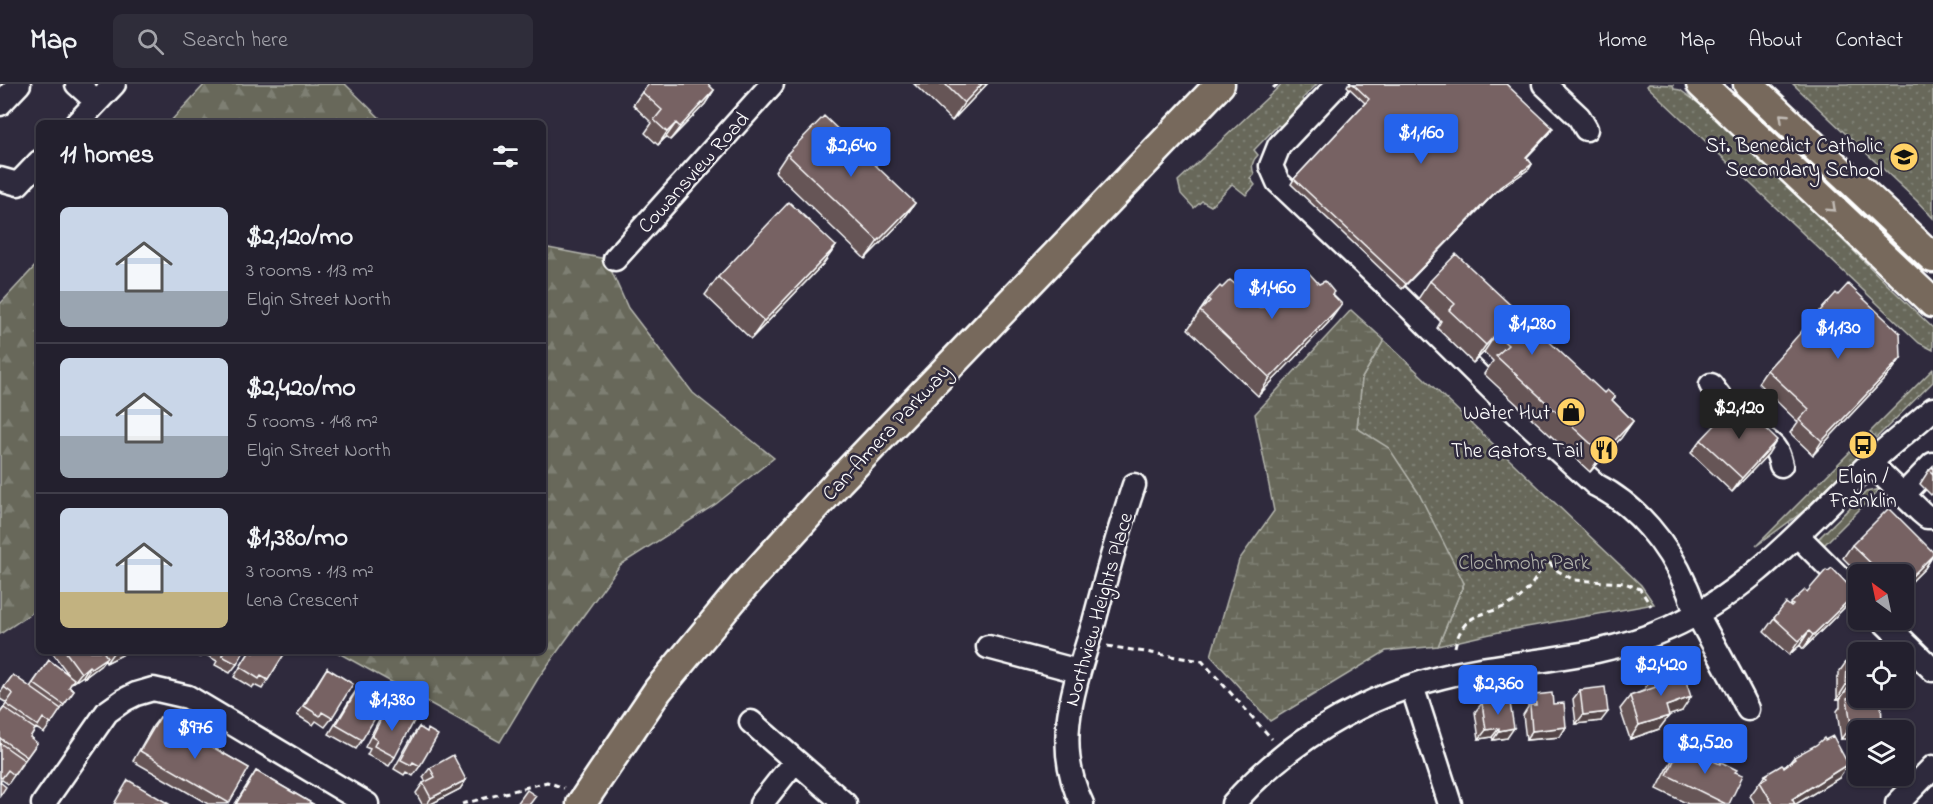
<!DOCTYPE html>
<meta charset="utf-8">
<style>
body{margin:0;font-family:"Indie Flower",sans-serif;background:#2f2d3a;color:#f1f3f6;height:100vh;display:flex;flex-direction:column;font-size:22px;white-space:nowrap}
*{box-sizing:border-box;margin:0}
p{font-size:20px;color:#a3a3aa}
.icon{flex:none;width:33px;height:33px;fill:none;stroke:currentColor;stroke-width:2;stroke-linecap:round;stroke-linejoin:round}
.map{position:relative;flex:1;overflow:hidden}
.details{position:absolute;left:36px;top:36px;width:510px;height:534px;display:flex;flex-direction:column;background:#23202e;border-radius:9px;box-shadow:0 2px 4px #0004,0 0 0 2px #403e4a}
.details>*{flex:none}
.needle{width:39px;rotate:327deg}
.tools{position:absolute;left:1848px;top:480px;display:grid;gap:12px}
.tools a{display:grid;place-items:center;width:66px;height:66px;border-radius:9px;background:#23202e;box-shadow:0 2px 4px #0004,0 0 0 2px #403e4a;font-size:30px}
.price{position:absolute;translate:-50% -51px;padding:0 14px;border-radius:6px;background:#2563eb;color:#fff;font-size:20px;line-height:39px;filter:drop-shadow(0 2px 3px #0008)}
.price::after{content:'';position:absolute;left:50%;top:36px;width:18px;height:14px;margin-left:-9px;background:inherit;clip-path:polygon(0 0,100% 0,50% 100%)}
.price.active{background:#222;color:#fff}
ul{padding:0;list-style:none}
li{display:flex;align-items:center;gap:18px;height:150px;padding:0 24px}
li+li{border-top:2px solid #403e4a}
li span{display:grid;place-items:center;flex:none;width:168px;height:120px;border-radius:9px;color:#555}
li>.icon{margin-inline-start:auto}
span .icon{width:72px;height:72px;fill:#fffc;stroke-width:1}
li b{font-size:26px}
h2{display:flex;justify-content:space-between;align-items:center;height:72px;padding:0 24px;font-size:26px}
header{display:flex;align-items:center;gap:36px;box-sizing:border-box;height:84px;padding:0 30px;background:#23202e;border-bottom:2px solid #403e4a}
header strong{font-size:28px}
nav{display:flex;gap:33px;margin-inline-start:auto;font-size:21px}
.search{width:420px;height:54px;background:#2f2d3a;display:flex;align-items:center;gap:15px;box-sizing:border-box;padding:0 21px;border-radius:9px;color:#a3a3aa;font-size:22px}
.map>svg:first-child{display:block}
.green{fill:url(#green-dots);stroke:#b3b4ac;stroke-width:1.5}
.forest{fill:url(#forest-firs);stroke:#b3b4ac;stroke-width:1.5}
.wetland{fill:url(#wetland-marsh);stroke:#b3b4ac;stroke-width:1.5}
.lines{fill:none;stroke-linecap:round;stroke-linejoin:round}
.minor-casing{stroke:#fff;stroke-width:27}
.major-casing{stroke:#fff;stroke-width:33}
.path{stroke:#fff;stroke-width:3;stroke-dasharray:6 4.5;stroke-linecap:butt}
.minor{stroke:#2f2a3d;stroke-width:22}
.major{stroke:#77695c;stroke-width:28}
.wall{fill:#665456;stroke:#fff;stroke-width:1.5}
.shaded-wall{fill:#534546;stroke:#fff;stroke-width:1.5}
.building{fill:#776264;stroke:#fff;stroke-width:1.5}
.oneway{stroke:#c2bcb6}
.labels{text-anchor:middle;stroke-width:5;stroke-linejoin:round;paint-order:stroke}
.poi-label{font-size:21px;fill:#fff;stroke:#2f2a3d;text-anchor:end}
.street-label{font-size:21px;fill:#fff;stroke:#2f2a3d}
.park-label{font-size:21px;fill:#b3b4ac;stroke:#2f2a3d}
</style>
<header>
<strong>Map</strong>
<div class="search"><svg class="icon" aria-label="search" viewBox="0 0 24 24"><circle cx="10" cy="10" r="6"/><path d="M15 15l6 6"/></svg>Search here</div>
<nav><a>Home</a><a>Map</a><a>About</a><a>Contact</a></nav>
</header>
<div class="map">
<svg width="1933" height="720" viewBox="0 0 1933 720">
<defs>
<pattern id="green-dots" width="8" height="8" patternUnits="userSpaceOnUse" patternTransform="scale(1.5)"><rect width="8" height="8" fill="#67685a"/><path d="M2 2h.1M6 6h.1" fill="none" stroke="#7e7f73" stroke-width="1.8" stroke-linecap="round"/></pattern>
<pattern id="forest-firs" width="22" height="20" patternUnits="userSpaceOnUse" patternTransform="scale(1.5)"><rect width="22" height="20" fill="#67685a"/><path d="M5 1l3.5 6h-7zM16 11l3.5 6h-7z" fill="#7e7f73"/></pattern>
<pattern id="wetland-marsh" width="20" height="14" patternUnits="userSpaceOnUse" patternTransform="scale(1.5)"><rect width="20" height="14" fill="#67685a"/><path d="M1 5h8M5 5V1M11 12h8M15 12V8" fill="none" stroke="#7e7f73"/></pattern>
</defs>
<rect width="100%" height="100%" fill="#2f2a3d"/>
<filter id="ink" filterUnits="userSpaceOnUse"><feTurbulence type="fractalNoise" baseFrequency=".0167" numOctaves="2"/><feDisplacementMap in="SourceGraphic" scale="12" xChannelSelector="R" yChannelSelector="G"/><feConvolveMatrix kernelMatrix="1 2 1 2 8 2 1 2 1" color-interpolation-filters="sRGB"/></filter>
<g filter="url(#ink)">
<!-- green -->
<path class="green" d="M1282,0h35l-15,15 5,3 -24,26 -5,-3 -24,25 4,5c-6,6 -7,11 -4,19l-4,4 5,7 -9,10 -14,-11 -21,22 -9,-5 -8,7 -13,-14 -3,-13z
M1649,0l24,1 1,4 6,1 43,31 42,41 -1,2 3,1 126,125 40,38v22l-14,-7 -272,-257z
M1793,0h140v134l-17,-18z
M1384,256l257,245 13,19 -155,28 -61,14 26,-63 -107,-155 5,-50z
M1933,285v13l-57,56 -6,-6z
M1862,356l4,4 -9,9 3,2 -55,55 -49,36z
M1880,405l-58,58 -4,-8 48,-47z"/>
<!-- forest -->
<path class="forest" d="M205,0h140l40,39h-216z
M543,163l63,12 22,49 65,85 81,65 -58,46 -96,61 -81,112 -39,65 -165,-91h208z
M39,178v346l-39,26v-330z"/>
<!-- wetland -->
<path class="wetland" d="M1351,226l33,30 -22,38 -5,50 32,20 29,44 46,91 -26,63 -52,5 -116,70 -59,-65 28,-96 35,-49 -19,-97z"/>
<g class="lines">
<!-- minor casing -->
<g class="minor-casing">
<path id="minor" d="M77,0l20,18
M1338,0l-59,62 -8,20 7,16 123,117 105,104 90,82c40,20 72,59 90,101 5,10 7,21 12,30 17,31 34,61 50,93
M1544,0l35,33 7,12
M0,20l19,-20
M77,39l37,-39
M0,95l18,5 21,-22
M615,175l157,-175
M1711,301c12,17 25,34 41,46 17,13 24,11 29,34
M1870,379l51,49 6,5h6
M1904,410l29,-30
M1797,451l61,61
M1882,536l51,50
M988,563l90,24
M1412,602l38,118
M751,638l94,82
M43,720l64,-92 17,-12 12,-6 17,-5 35,8 179,107
M761,720l34,-43
M1082,720c-31,-63 -6,-121 12,-182 12,-46 25,-92 40,-137
M1233,720c62,-71 149,-118 242,-134 66,-11 132,-14 194,-42 79,-35 138,-104 199,-163 21,-20 44,-37 65,-56
M1897,720l36,-37"/>
</g>
<!-- major casing -->
<g class="major-casing">
<path id="major" d="M1701,0l232,219
M1748,0l185,174
M581,720l77,-114 85,-103 96,-106 381,-397"/>
</g>
<!-- path -->
<path class="path" d="M1273,4l5,-4
M1107,562l95,15 70,78
M1455,563c9,-42 37,-28 63,-48 13,-10 20,-25 28,-39l12,11 16,9 51,3 15,6 11,17
M462,720l85,-22 17,6"/>
<!-- minor -->
<use href="#minor" class="minor"/>
<!-- major -->
<use href="#major" class="major"/>
</g>
<!-- wall -->
<path class="wall" d="M914,0h73l-35,37z
M1348,0h158l44,49 -23,24 5,7 -3,5 -33,23 -94,97 -111,-105 3,-5 71,-76 -18,-17z
M714,6l-9,14 -35,36 -4,-3 -8,8 -13,-12 7,-10 -19,-18 9,-13z
M787,70l128,49 -13,18 -37,38 -90,-87z
M836,162l-13,18 -72,75 -46,-44 13,-18z
M1430,197l174,112 11,4 -3,3 21,21 -12,17 -31,34 -106,-98 9,-13 -9,-9 -11,11 -36,-35 4,-7 -23,-22z
M1298,199l34,11 -3,28 -71,74 -70,-67 20,-30 14,-11 14,-3 21,14 -3,4 5,4h12l6,-9z
M1901,274l-10,14 -78,83 -23,-22 8,-11 -40,-39 9,-13z
M1701,356l67,14 -36,38 -41,-39z
M1933,382v27l-2,2 -11,-11 9,-14z
M1852,461l81,7v4l-8,12 -21,21v-15h-45l-16,-16z
M1807,508l49,1 -10,13 -43,43 -3,-4 -11,10 -25,-23 10,-14z
M51,567h74l-3,4 -16,8 -1,-3 -5,6 -16,12 -1,-2 -9,6 -1,-1 -4,6 5,4 -30,42 -8,-5 -6,9 7,6 -29,41 -6,-4 -2,2v-69l7,-10 -7,-4v-6l13,-18 17,12 19,-27 20,15z
M208,567h36l-7,13 -7,9 -15,-8 2,-4 -11,-6z
M250,567l4,2 1,-2h31l-24,38 -8,-4 -2,3 -18,-11z
M1849,574l33,67 -4,5h-20l-17,9 -4,-28 3,-4v-8h-3v-20l2,-3v-4z
M327,584l5,50 -7,9 -9,-6 -3,4 -16,-10z
M1653,593l29,34 -13,4 -10,14 -29,10 -10,-30 10,-13 13,-5z
M358,604l4,52 -6,9 -27,-15 22,-36z
M1580,606l21,31 -25,3 -3,-25z
M1535,611l18,9 13,23 -6,10 -34,3 -3,-25 5,-8v-3z
M1482,619l25,35 -14,2 -1,-3 -13,2 -4,-27z
M387,623l8,50 -6,9 -22,-11 3,-6 -5,-2 16,-31z
M160,633l89,51 -21,36h-20l-75,-43 20,-35z
M419,643l1,39 -7,10 -7,-4 -2,3 -10,-6 18,-32z
M1681,662l7,3 2,-2 17,11 12,6 2,-2 14,10 -6,32h-41l-31,-15 15,-29z
M1794,673l45,21 -43,26h-41l-5,-8 15,-21 19,-8 6,-5z
M430,684l36,12 -6,9 -29,15h-9l-6,-11 7,-10 3,-1 -3,-5z
M256,687l57,33h-78z"/>
<!-- shaded-wall -->
<path class="shaded-wall" d="M982,0h5l-35,37 12,-18z
M714,6l-9,14 -35,36 10,-13z
M676,39l-10,14 -8,8 9,-13z
M1553,44l-3,5 -27,28 3,-4z
M1532,80l-3,5 -33,23 -94,97 4,-5 94,-97z
M915,119l-13,18 -37,38 13,-18z
M836,162l-13,18 -72,75 13,-18z
M1342,220l-13,18 -71,74 12,-18z
M1496,250l-12,18 -11,11 13,-18z
M1901,274l-10,14 -78,83 9,-14z
M1633,337l-12,17 -31,34 12,-18z
M1777,356l-9,14 -36,38 10,-14z
M1933,471l-8,13 -21,21v-5z
M1856,509l-10,13 -43,43 10,-14z
M1809,547l-9,14 -11,10 10,-14z
M117,567h8l-3,4 -16,8 7,-10z
M184,567h20l-4,6 -17,-5z
M107,573l-7,9 -16,12 7,-10z
M89,582l-6,10 -9,6 7,-9z
M1846,601h4l-10,14h-3z
M1691,613l-9,14 -26,9 10,-14z
M1608,628l-7,9 -25,3 7,-9z
M1669,632l-10,13 -29,10 9,-14z
M1851,641h31l-4,5h-20v9h-17z
M1566,643l-6,10 -34,3 6,-9z
M1499,644l-7,9 -13,2 7,-9z
M1514,644l-7,10 -14,2 6,-9z
M1848,680l-9,14 -43,26h-8l4,-5z
M466,696l-6,9 -29,15h-4l4,-6z"/>
<!-- building -->
<path class="building" d="M649,0h59l6,6 -34,37 -4,-4 -9,9 -13,-12 8,-10 -20,-18z
M945,0h37l-18,19z
M1353,0h153l47,44 -27,29 6,7 -32,23 -94,97 -112,-105 75,-80z
M824,32l91,87 -37,38 -91,-87z
M789,118l47,44 -72,75 -46,-44z
M1456,170l148,139 3,-3 8,7 -3,3 21,21 -31,33 -106,-98 12,-11 -12,-11 -10,11 -37,-35 6,-6 -25,-23z
M1308,188l11,12 6,-3 9,11 -2,2 10,10 -72,74 -70,-67 10,-10 -2,-2 12,-13 2,2 8,-8 6,5 2,-3 19,17 -3,3 5,5h16l5,-5 -3,-4 17,-18 4,3z
M1848,200l52,49 1,25 -79,83 -23,-21 10,-11 -42,-39 69,-77 2,2z
M1737,318l40,38 -35,38 -41,-38z
M1933,382v8l-4,-4z
M1889,424l44,44v3l-29,29v-10h-22l-30,-29z
M1832,484l24,25 -43,42 -4,-4 -10,10 -25,-23 12,-15 5,4 2,-2 -2,-2 14,-13 2,2 19,-22 2,1z
M65,567h38l4,6 -16,11 -2,-2 -8,7z
M223,567h21l-7,13 -15,-8 2,-4z
M250,567l4,2 2,-2h30l-18,29 -7,-4 -2,3 -19,-12z
M1858,573v41h23l1,27h-31l-4,-27 3,-1v-12h-4l1,-19 2,-1v-7z
M49,576l25,19 -5,8 5,4 -10,14 -31,-22z
M327,584l26,16 -21,34 -10,-6 -2,4 -16,-10z
M1682,584l9,29 -25,9 3,10 -30,9 -9,-29 26,-9 -3,-10z
M13,591l48,34 -10,15 -8,-6 -5,8 -32,-22 7,-10 -9,-7z
M1605,603l3,25 -25,3 -3,-25z
M358,604l26,15 -22,37 -26,-15z
M1552,609l1,11 11,-1 2,24 -34,4 -2,-26h6l-1,-10z
M1497,617l1,4 12,-2 4,25 -15,3v-3l-13,2 -4,-27z
M387,623l27,14 -19,36 -21,-11 3,-6 -5,-3z
M4,624l31,21 -5,8 7,6 -10,14 -27,-19v-25z
M160,633l89,51 -20,35 -89,-52z
M419,643l8,5 1,-3 10,6 -18,31 -7,-4 -2,3 -10,-5z
M1833,652l15,28 -56,35 3,5h-22l-13,-22 7,-4 -2,-3 17,-10 2,2 11,-8 -1,-2 22,-12 8,-7 1,2z
M0,659l24,17 -10,15 -6,-5 -6,8 -2,-1z
M1681,662l8,3 1,-2 18,9 -1,2 13,6 1,-2 16,8 -2,2 8,3 -14,29h-3l-59,-29z
M453,671l13,25 -35,18 -8,-15 12,-6 -5,-9z
M256,687l57,33h-77z
M128,696l41,24h-55z
M0,698l6,5 -6,9z
M527,706l9,6 -6,8h-13z"/>
<!-- one-way arrows -->
<defs><path id="oneway-chevron" d="M-2-3.5L2.5 0L-2 3.5" fill="none" stroke-width="1.6" stroke-linecap="round" stroke-linejoin="round" transform="scale(1.5)"/></defs>
<g class="oneway">
<use href="#oneway-chevron" transform="translate(1783 33) rotate(-137)"/>
<use href="#oneway-chevron" transform="translate(1832 124) rotate(43)"/>
</g>
</g>
<!-- icons -->
<defs>
<g id="school-disc" transform="scale(1.5)"><circle r="9.5" fill="#ffd166" stroke="#2f2a3d"/><path d="M0-5L7-2L0 1L-7-2ZM-4 1L0 2.5L4 1V4Q0 6-4 4Z" fill="#111"/></g>
<g id="shop-disc" transform="scale(1.5)"><circle r="9.5" fill="#ffd166" stroke="#2f2a3d"/><path d="M-5-2.5h2.3a2.7 3.5 0 0 1 5.4 0H5L5.5 6h-11ZM-1.5-2.5h3a1.5 2.3 0 0 0-3 0Z" fill="#111"/></g>
<g id="bus-disc" transform="scale(1.5)"><circle r="9.5" fill="#ffd166" stroke="#2f2a3d"/><path d="M-5-6H5V4H4V6H2V4H-2V6H-4V4H-5ZM-3.5-4V0h7V-4ZM-3.5 1.2v1.5H-2V1.2ZM2 1.2v1.5H3.5V1.2Z" fill="#111"/></g>
<g id="restaurant-disc" transform="scale(1.5)"><circle r="9.5" fill="#ffd166" stroke="#2f2a3d"/><path d="M-5-6h1v4h1v-4h1v4h1v-4h1v5L-1.5 .5V6h-2V.5L-5-1ZM5-6V6H3V1.5H1.5Q1.5-4 5-6Z" fill="#111"/></g>
</defs>
<g fill-rule="evenodd">
<use href="#school-disc" x="1904" y="73"/>
<use href="#shop-disc" x="1571" y="328"/>
<use href="#bus-disc" x="1863" y="361"/>
<use href="#restaurant-disc" x="1604" y="366"/>
</g>
<g class="labels">
<!-- poi labels -->
<g class="poi-label">
<text x="1883" y="68">St. Benedict Catholic<tspan x="1883" dy="24">Secondary School</tspan></text>
<text x="1550" y="335">Water Hut</text>
<text x="1583" y="373">The Gators Tail</text>
<text x="1863" y="399" text-anchor="middle">Elgin /<tspan x="1863" dy="24">Franklin</tspan></text>
</g>
<!-- street labels -->
<g class="street-label">
<text transform="translate(693 88) rotate(-48)" y="7">Cowansview Road</text>
<text transform="translate(886 348) rotate(-47)" y="7">Can-Amera Parkway</text>
<text transform="translate(1098 525) rotate(-74)" y="7">Northview Heights Place</text>
</g>
<!-- park labels -->
<g class="park-label">
<text x="1524" y="485">Clochmohr Park</text>
</g>
</g>
</svg>
<div class="tools">
<a><svg class="needle" viewBox="-14 -14 28 28"><path d="M0-13l5 13h-10z" fill="#e53935"/><path d="M0 13l5-13h-10z" fill="#a3a3aa"/></svg></a>
<a><svg class="icon" aria-label="locate" viewBox="0 0 24 24"><circle cx="12" cy="12" r="6"/><path d="M12 2v4M12 18v4M2 12h4M18 12h4"/></svg></a>
<a><svg class="icon" aria-label="layers" viewBox="0 0 24 24"><path d="M12 4l9 5-9 5-9-5zM3 14l9 5 9-5"/></svg></a>
</div>
<b class="price" style="left:1421px;top:81px">$1,160</b>
<b class="price" style="left:851px;top:94px">$2,640</b>
<b class="price" style="left:1272px;top:236px">$1,460</b>
<b class="price" style="left:1532px;top:272px">$1,280</b>
<b class="price" style="left:1838px;top:276px">$1,130</b>
<b class="price active" style="left:1739px;top:356px">$2,120</b>
<b class="price" style="left:1661px;top:613px">$2,420</b>
<b class="price" style="left:1498px;top:632px">$2,360</b>
<b class="price" style="left:392px;top:648px">$1,380</b>
<b class="price" style="left:195px;top:676px">$976</b>
<b class="price" style="left:1705px;top:691px">$2,520</b>
<section class="details">
<h2>11 homes<svg class="icon" aria-label="filters" viewBox="0 0 24 24"><path d="M4 7h16M4 17h16"/><circle cx="9" cy="7" r="2"/><circle cx="15" cy="17" r="2"/></svg></h2>
<ul>
<li><span style="background:linear-gradient(#c9d6e8 70%,#9aa5b1 0)"><svg class="icon" aria-label="home" viewBox="0 0 24 24"><path d="M3 11l9-7 9 7M6 9v11h12V9"/></svg></span><div><b>$2,120/mo</b><p>3 rooms · 113 m²</p><p>Elgin Street North</p></div></li>
<li><span style="background:linear-gradient(#c9d6e8 65%,#9aa5b1 0)"><svg class="icon" aria-label="home" viewBox="0 0 24 24"><path d="M3 11l9-7 9 7M6 9v11h12V9"/></svg></span><div><b>$2,420/mo</b><p>5 rooms · 148 m²</p><p>Elgin Street North</p></div></li>
<li><span style="background:linear-gradient(#c9d6e8 70%,#c2b280 0)"><svg class="icon" aria-label="home" viewBox="0 0 24 24"><path d="M3 11l9-7 9 7M6 9v11h12V9"/></svg></span><div><b>$1,380/mo</b><p>3 rooms · 113 m²</p><p>Lena Crescent</p></div></li>
</ul>
</section>
</div>
